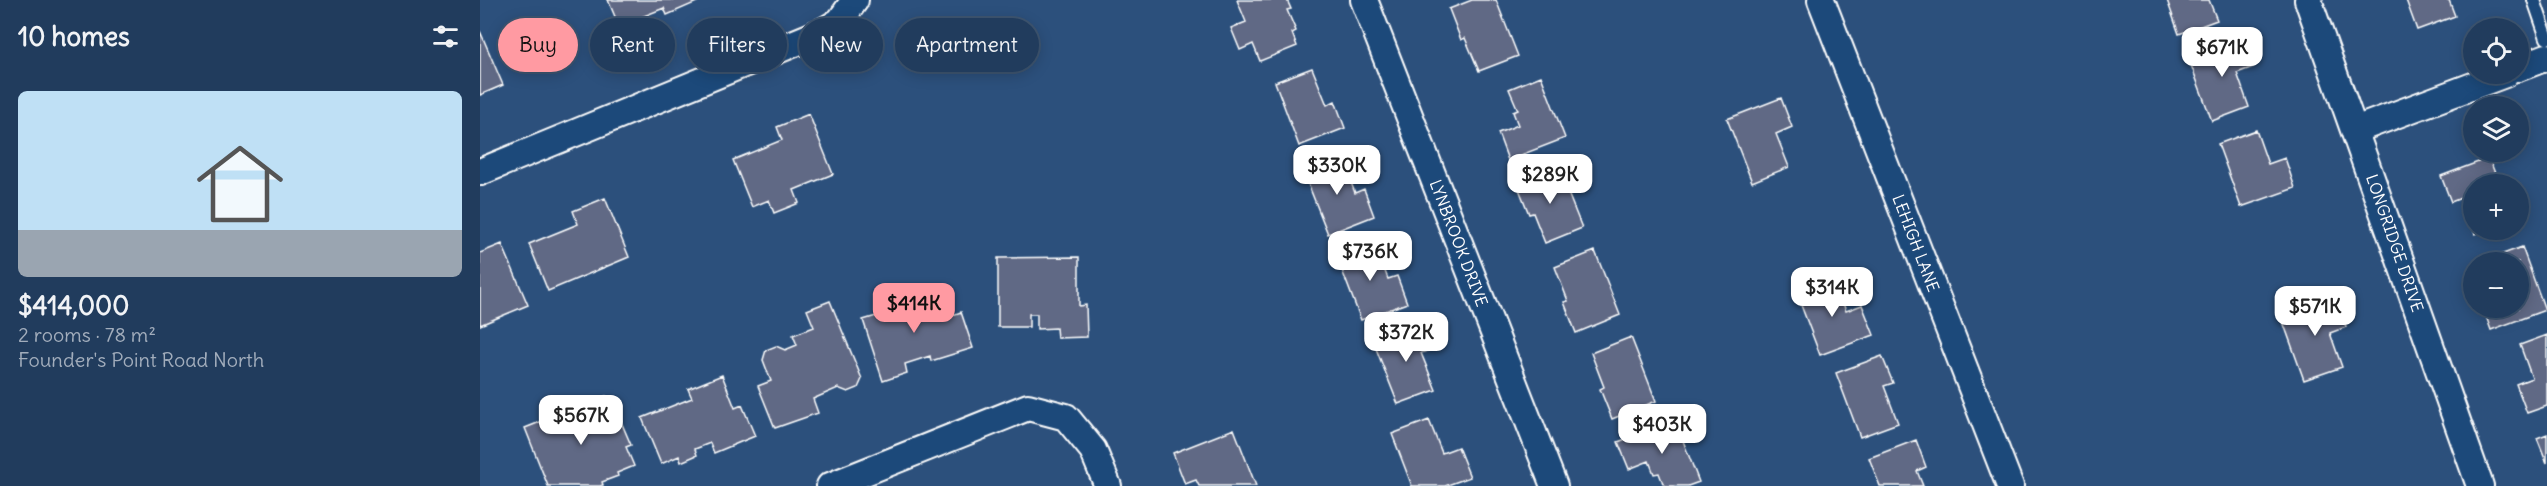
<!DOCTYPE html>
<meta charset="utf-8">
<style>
body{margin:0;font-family:Delius,sans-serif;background:#2d4766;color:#f1f3f6;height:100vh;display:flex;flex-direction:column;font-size:22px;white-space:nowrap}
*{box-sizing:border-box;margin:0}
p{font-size:20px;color:#a2adbc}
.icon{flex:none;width:33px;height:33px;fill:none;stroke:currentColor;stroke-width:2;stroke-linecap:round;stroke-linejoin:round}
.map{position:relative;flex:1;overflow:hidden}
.sheet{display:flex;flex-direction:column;background:#213c5d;width:480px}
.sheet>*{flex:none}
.top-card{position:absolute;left:18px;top:18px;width:570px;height:54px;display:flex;gap:12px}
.buttons{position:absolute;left:1983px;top:18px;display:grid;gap:12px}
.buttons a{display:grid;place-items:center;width:66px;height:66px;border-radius:50%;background:#213c5d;box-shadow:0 3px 15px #0003,0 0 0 2px #3e5672;font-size:30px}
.price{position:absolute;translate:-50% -51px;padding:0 14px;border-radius:12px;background:#fff;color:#222;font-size:20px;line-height:39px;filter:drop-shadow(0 2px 3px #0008)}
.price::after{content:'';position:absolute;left:50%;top:36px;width:18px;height:14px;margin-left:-9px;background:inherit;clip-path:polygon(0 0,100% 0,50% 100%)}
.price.on{background:#ff9aa2;color:#111}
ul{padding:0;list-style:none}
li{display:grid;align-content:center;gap:12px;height:318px;padding:0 18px}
li span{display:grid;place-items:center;height:186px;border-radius:9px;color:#555}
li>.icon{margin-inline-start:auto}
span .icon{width:108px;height:108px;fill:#fffc;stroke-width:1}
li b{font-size:26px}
h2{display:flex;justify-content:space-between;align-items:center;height:72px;padding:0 18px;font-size:26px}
.chip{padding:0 21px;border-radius:27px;background:#213c5d;box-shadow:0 3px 15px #0003,0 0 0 2px #3e5672;font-size:21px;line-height:54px}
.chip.on{background:#ff9aa2;color:#111}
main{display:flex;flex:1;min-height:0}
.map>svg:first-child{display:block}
.building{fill:#616985;stroke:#fff;stroke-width:1.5}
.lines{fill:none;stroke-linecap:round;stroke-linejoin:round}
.service-casing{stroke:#fff;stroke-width:16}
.minor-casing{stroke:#fff;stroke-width:30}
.service{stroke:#1f4a7a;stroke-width:12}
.minor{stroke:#1f4a7a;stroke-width:26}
.labels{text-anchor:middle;stroke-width:4.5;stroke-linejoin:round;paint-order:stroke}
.street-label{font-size:16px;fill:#fff;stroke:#1f4a7a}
</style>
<main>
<section class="sheet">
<h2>10 homes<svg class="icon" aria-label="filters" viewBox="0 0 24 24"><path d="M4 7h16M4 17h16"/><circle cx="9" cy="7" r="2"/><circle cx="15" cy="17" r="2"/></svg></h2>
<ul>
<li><span style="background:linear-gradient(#bfe0f5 75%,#9aa5b1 0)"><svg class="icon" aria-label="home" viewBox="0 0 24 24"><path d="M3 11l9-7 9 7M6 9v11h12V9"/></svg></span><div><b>$414,000</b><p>2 rooms · 78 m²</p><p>Founder's Point Road North</p></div></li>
</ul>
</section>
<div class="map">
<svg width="2067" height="486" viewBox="0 0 2067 486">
<rect width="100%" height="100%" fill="#2c507c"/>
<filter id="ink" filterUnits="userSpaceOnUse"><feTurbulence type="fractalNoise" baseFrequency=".0167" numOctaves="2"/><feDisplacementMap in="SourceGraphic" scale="12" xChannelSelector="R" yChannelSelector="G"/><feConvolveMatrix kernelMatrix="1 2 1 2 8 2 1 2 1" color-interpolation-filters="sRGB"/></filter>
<g filter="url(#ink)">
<!-- building -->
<path class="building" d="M128,0h88l1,2 -30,13 -3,-7 -45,18z
M757,0h50l4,9 -4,1 9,21 -4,2 5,13 -37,15 -7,-17 -13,6 -9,-22 15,-6z
M992,0h24l22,56 -39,15 -14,-33 -4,2 -12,-31z
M1687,0h42l8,20 -38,14z
M1926,0h43l6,16 -38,14z
M0,31l23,54 -23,10z
M1763,38l10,29 -16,6 12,34 -37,14 -24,-64z
M832,68l15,37 8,-4 10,27 -46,18 -24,-64z
M1061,76l24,62 -57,22 -10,-27 20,-8 -5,-13 5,-2 -9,-21z
M1301,98l11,29 -16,7 13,33 -37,15 -25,-63z
M329,114l24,60 -39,16 5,13 -25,10 -5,-13 -17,7 -19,-47 49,-20 -5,-13z
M1776,130l12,34 17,-6 10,30 -54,19 -23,-63z
M861,156l14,37 9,-4 10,27 -46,18 -25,-63z
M2009,158l9,23 4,-1 2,4h-30v46h13l-12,4 -14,-36 -10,4 -10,-26z
M1078,168l24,60 -37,15 -12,-30 -4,1 -12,-30z
M125,198l24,59 -81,34 -19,-47 49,-20 -5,-13z
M894,242l14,37 9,-3 10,27 -46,17 -24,-63z
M22,244l26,61 -48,20v-72z
M2042,247l23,63 -54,20 -8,-22h35v-46l-34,-1z
M1115,251l25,64 -44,18 -12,-31 4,-1 -13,-34z
M599,257v49l7,-1 1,32 -30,1 -1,-10 -19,1v-15h-8v13h-31v-69z
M1353,278l13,33 16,-6 12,30 -54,20 -24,-63z
M423,294l4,14 36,-12 7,20 11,-4 12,36 -42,13 -1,-5 -25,8 2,9 -24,8 -20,-61 20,-6 -5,-12z
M1855,297l11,30 -16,6 12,34 -38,13 -23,-64z
M350,301l32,78 -4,9 -10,4 -10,-4 -25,11 5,14 -43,15 -17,-42 13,-5 -8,-21 3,-10 10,-4 9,4 12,-5 -4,-10 21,-8 -7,-17z
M940,322l10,28 -9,3 15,37 -38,14 -25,-63z
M2067,335v71l-20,7 -11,-29 16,-6 -12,-33z
M1151,337l25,64 -44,18 -12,-30 4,-2 -13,-34z
M1402,356l11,27 -9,3 14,37 -38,14 -24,-64z
M242,375l13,33 7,-3 13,31 -41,17 -4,-10 -15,6 2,6 -16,7 -2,-6 -18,8 -19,-46 50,-20 -4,-9z
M126,396l9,22 4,-1 12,28 -5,2 8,19 -17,7 1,3 -16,6 1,3 -3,1h-52l-23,-58z
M949,420l13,33 16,-6 12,30 -25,9h-33l-20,-52z
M1195,420l24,62 -11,4h-24l-5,-13 -5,1 -5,-13 -20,8 -11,-27z
M754,429l22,57h-57l-3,-6 -11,4 -12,-31z
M2067,434v29l-10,-25z
M1436,440l10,27 -9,4 6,15h-43l-11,-28z"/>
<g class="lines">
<!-- service casing -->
<g class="service-casing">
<path id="service" d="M2054,0l13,38"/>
</g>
<!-- minor casing -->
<g class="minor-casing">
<path id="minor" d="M884,0l190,486
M1341,0l189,486
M1828,0l172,486
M2038,68l29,-11
M1875,130l150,-56
M0,172l344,-141 16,-10 15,-21
M350,486l198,-79 38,10 27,33 15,36"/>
</g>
<!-- service -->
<use href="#service" class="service"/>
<!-- minor -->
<use href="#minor" class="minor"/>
</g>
</g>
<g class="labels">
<!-- street labels -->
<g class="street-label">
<text transform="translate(979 243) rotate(69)" y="6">LYNBROOK DRIVE</text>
<text transform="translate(1436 243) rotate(69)" y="6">LEHIGH LANE</text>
<text transform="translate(1915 243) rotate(71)" y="6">LONGRIDGE DRIVE</text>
</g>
</g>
</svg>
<div class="buttons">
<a><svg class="icon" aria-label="locate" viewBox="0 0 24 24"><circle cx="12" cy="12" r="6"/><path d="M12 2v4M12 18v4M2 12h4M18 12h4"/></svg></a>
<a><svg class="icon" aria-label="layers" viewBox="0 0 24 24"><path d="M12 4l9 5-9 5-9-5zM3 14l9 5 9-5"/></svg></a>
<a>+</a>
<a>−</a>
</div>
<b class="price" style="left:1742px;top:78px">$671K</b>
<b class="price" style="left:857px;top:196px">$330K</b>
<b class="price" style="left:1070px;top:205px">$289K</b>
<b class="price" style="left:890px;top:282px">$736K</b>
<b class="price" style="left:1352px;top:318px">$314K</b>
<b class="price on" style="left:434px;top:334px">$414K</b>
<b class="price" style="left:1835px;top:337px">$571K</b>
<b class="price" style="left:926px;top:363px">$372K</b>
<b class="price" style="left:101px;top:446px">$567K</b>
<b class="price" style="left:1182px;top:455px">$403K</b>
<div class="top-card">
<a class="chip on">Buy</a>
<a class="chip">Rent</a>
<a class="chip">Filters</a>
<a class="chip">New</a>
<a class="chip">Apartment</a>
</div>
</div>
</main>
